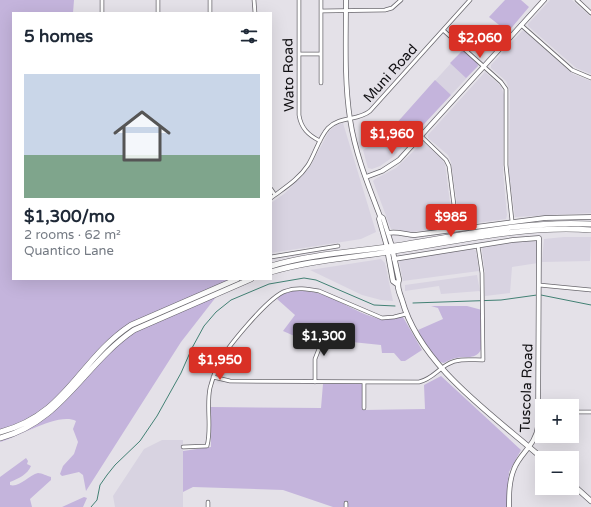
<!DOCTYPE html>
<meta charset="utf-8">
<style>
body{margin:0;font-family:"Varela Round",sans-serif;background:#f2f2f3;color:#1f2937;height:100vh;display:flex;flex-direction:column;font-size:15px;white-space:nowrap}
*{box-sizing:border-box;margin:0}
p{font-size:13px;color:#747a83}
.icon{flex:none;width:22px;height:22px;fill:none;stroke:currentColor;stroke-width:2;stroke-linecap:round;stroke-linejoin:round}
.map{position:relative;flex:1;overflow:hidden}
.side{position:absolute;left:12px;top:12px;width:260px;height:268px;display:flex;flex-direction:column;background:#fff;border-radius:0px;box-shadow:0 4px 16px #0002}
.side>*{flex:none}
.tools{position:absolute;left:535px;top:399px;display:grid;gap:8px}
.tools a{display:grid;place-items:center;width:44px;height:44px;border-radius:0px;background:#fff;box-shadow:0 4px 16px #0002;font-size:20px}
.price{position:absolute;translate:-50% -34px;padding:0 9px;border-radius:4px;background:#d93025;color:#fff;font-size:13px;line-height:26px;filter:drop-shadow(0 1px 2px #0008)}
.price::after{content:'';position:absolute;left:50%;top:24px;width:12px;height:9px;margin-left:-6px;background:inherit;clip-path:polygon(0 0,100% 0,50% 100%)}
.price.active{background:#222;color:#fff}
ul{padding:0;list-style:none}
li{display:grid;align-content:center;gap:8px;height:212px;padding:0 12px}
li+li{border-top:1px solid #e0e1e3}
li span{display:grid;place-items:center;height:124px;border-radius:0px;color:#555}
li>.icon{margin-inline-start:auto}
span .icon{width:72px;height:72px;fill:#fffc;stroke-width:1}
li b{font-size:17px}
h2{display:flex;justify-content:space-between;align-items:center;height:48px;padding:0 12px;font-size:17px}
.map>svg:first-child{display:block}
.built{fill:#d8d3e1}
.green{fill:#c4b4dc}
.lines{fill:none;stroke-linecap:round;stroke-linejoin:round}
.stream{stroke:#428174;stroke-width:1}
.minor-casing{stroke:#69676d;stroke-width:4.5}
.tertiary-casing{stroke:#69676d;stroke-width:5.5}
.secondary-casing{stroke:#69676d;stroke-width:6}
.primary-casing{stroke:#69676d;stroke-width:6}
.minor{stroke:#fff;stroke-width:3}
.tertiary{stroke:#fff;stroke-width:4}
.secondary{stroke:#fff;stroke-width:4.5}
.primary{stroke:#fff;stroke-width:5}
.labels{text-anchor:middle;stroke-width:3;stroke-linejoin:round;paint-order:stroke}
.street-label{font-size:14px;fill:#111013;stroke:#e4e1e8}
</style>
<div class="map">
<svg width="591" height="507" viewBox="0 0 591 507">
<rect width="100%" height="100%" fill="#e4e1e8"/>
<!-- built -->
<path class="built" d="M550,0h22l19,17v57l-15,-6 -48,-42v-2z
M522,31h2l49,43 18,7v132l-76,4 -6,-45 1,-81 -4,-10 -15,-13v-3z
M463,50l15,13v3l-85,91 -13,9 -8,3 -4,-1 -5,-18 18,-10z
M485,72l16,14 3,9 -1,77 4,43 -1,4 -44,6 -2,-1 -9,-62 -3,-7 -20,-17v-3z
M343,123l33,109 -15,7 -90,14v-50l13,-9 17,-17 9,-10 19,-36 7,-6z
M423,142l18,16 4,6 8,62 -41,6 -21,-3 -18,-48 2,-2 21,-11z
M564,237h27l-1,24 -48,1 2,-23z
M535,239l3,2v22l-26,4 -2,26 -25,3v-23l-3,-23 1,-3z
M473,249l3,2 3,20 -76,10 -4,-20 2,-2z
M381,259l4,4 8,38 -12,-1 -19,-5 -52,-25z
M477,275l3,16 -39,3 -2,-8 -34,5v-6z
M162,440h21v67h-68l-2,-11 31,-47z"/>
<!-- green -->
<path class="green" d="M0,0h74l-1,13h-60v266h217l-49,63 -95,149 -3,-16 -4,-3 -17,4 -2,-2 3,-8 11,-12 4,-12 -5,-13 3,-8c-18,-9 -57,16 -76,21z
M505,0h16l8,7 -21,25 -19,-15z
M463,50l14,13 1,3 -12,12 -16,-15z
M435,80l16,15 -40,43 -15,-14z
M292,291c35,-3 54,18 84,27 10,3 18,-1 27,-1l19,33 -17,11h-4l-7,-8h-12l-1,-8 -29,-3 -23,-9 2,-5 -7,-3 -9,20 -32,-14 12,-16 -18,-16 4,-4z
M431,306h36l15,4 -1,39c-4,11 -16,7 -25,9 -5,1 -9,3 -12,5 -12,-2 -21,-23 -26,-33l25,-11 -5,-11z
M441,376l80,74 -12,22 -2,35h-174l-50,-17 -90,-3 -10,5v-41l28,-4 -1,-40 111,1 2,-24 41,-2v28l61,-1 -1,-24z
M26,458l2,3 -1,3 4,2c-3,8 -13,13 -21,16v3c9,3 19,-10 28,-12 4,0 9,3 13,4v3l-21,19 2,8h-32v-30z
M84,497l3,1 -4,9h-21z"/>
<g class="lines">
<!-- stream -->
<path class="stream" d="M541,295l50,10
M413,303l88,-3 36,-5
M91,507l6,-7 3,-15 7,-10 8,-10 25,-24 17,-25 24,-43 11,-25 12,-22 12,-14 15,-12 38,-16 35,-6 12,2 58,25 21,1"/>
<!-- minor casing -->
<g class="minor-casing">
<path id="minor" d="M158,0v13
M210,0v13
M254,0l1,13
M299,0v115c2,13 9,20 21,26
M321,0v83
M577,0l14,13
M321,11l64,-1 7,-2 9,-8
M102,13v-13
M521,25l51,45 19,8
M443,30l58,52 5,7v76l6,56
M299,54h22
M421,136l25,24 3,6 8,63
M271,189l4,6
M271,198c13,-10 27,-18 37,-33 7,-11 11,-27 20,-37 12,-12 30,-7 42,-17l100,-111
M271,257l67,-11
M539,285l52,5
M213,377l17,4 189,1c13,-3 18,-12 29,-18 10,-6 23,-4 35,-4l-1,-87 -4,-27
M315,382v-23l11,-28
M364,408v-26
M572,412h19
M183,447l24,-1c5,-18 -1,-39 3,-58 2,-7 4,-14 7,-21 7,-17 52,-71 69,-76 10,-4 22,-2 33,0l63,27 12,-1 12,-3
M208,507v-5
M346,507v-4"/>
</g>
<!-- tertiary casing -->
<g class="tertiary-casing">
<path id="tertiary" d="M346,0c0,39 -2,80 4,119 5,34 18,66 30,97l-1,3 8,28
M366,177l16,-6 17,-11 145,-160
M380,216l3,2 9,28
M388,233c10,-2 18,2 27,2l130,-17 46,-1
M394,259l119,-19 26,-2 -1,188c-2,19 -18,27 -24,43 -5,12 -5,26 -5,38"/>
</g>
<!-- secondary casing -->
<g class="secondary-casing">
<path id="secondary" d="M387,248l6,33 4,3
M392,248l7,32c-3,6 1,14 3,20 18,66 91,115 140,158
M572,484l19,17"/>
</g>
<!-- primary casing -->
<g class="primary-casing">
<path id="primary" d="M271,266c40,-12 82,-14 123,-20 64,-10 133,-26 197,-22
M271,272c40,-12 82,-14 123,-21 65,-10 132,-26 197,-21
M0,432c67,-17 78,-72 131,-107l106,-46
M0,438c62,-16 84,-74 134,-108l117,-51"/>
</g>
<!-- minor -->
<use href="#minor" class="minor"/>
<!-- tertiary -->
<use href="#tertiary" class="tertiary"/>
<!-- secondary -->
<use href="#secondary" class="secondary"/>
<!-- primary -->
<use href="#primary" class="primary"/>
</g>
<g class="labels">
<!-- street labels -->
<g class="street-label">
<text transform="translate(390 73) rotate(-48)" y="5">Muni Road</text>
<text transform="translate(288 75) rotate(-91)" y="5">Wato Road</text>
<text transform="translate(526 388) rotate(-88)" y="5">Tuscola Road</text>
</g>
</g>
</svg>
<div class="tools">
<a>+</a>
<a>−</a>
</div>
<b class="price" style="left:480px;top:59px">$2,060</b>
<b class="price" style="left:392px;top:155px">$1,960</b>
<b class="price" style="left:451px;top:238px">$985</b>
<b class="price active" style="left:324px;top:357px">$1,300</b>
<b class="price" style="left:220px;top:381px">$1,950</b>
<section class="side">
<h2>5 homes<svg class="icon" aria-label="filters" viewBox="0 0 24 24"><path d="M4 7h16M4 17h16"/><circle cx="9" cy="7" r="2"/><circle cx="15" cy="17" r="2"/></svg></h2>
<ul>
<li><span style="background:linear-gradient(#c9d6e8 65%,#7fa58c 0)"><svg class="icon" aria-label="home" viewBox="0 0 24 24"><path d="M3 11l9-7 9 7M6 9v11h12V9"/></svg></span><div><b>$1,300/mo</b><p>2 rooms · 62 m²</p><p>Quantico Lane</p></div></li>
</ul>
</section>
</div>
